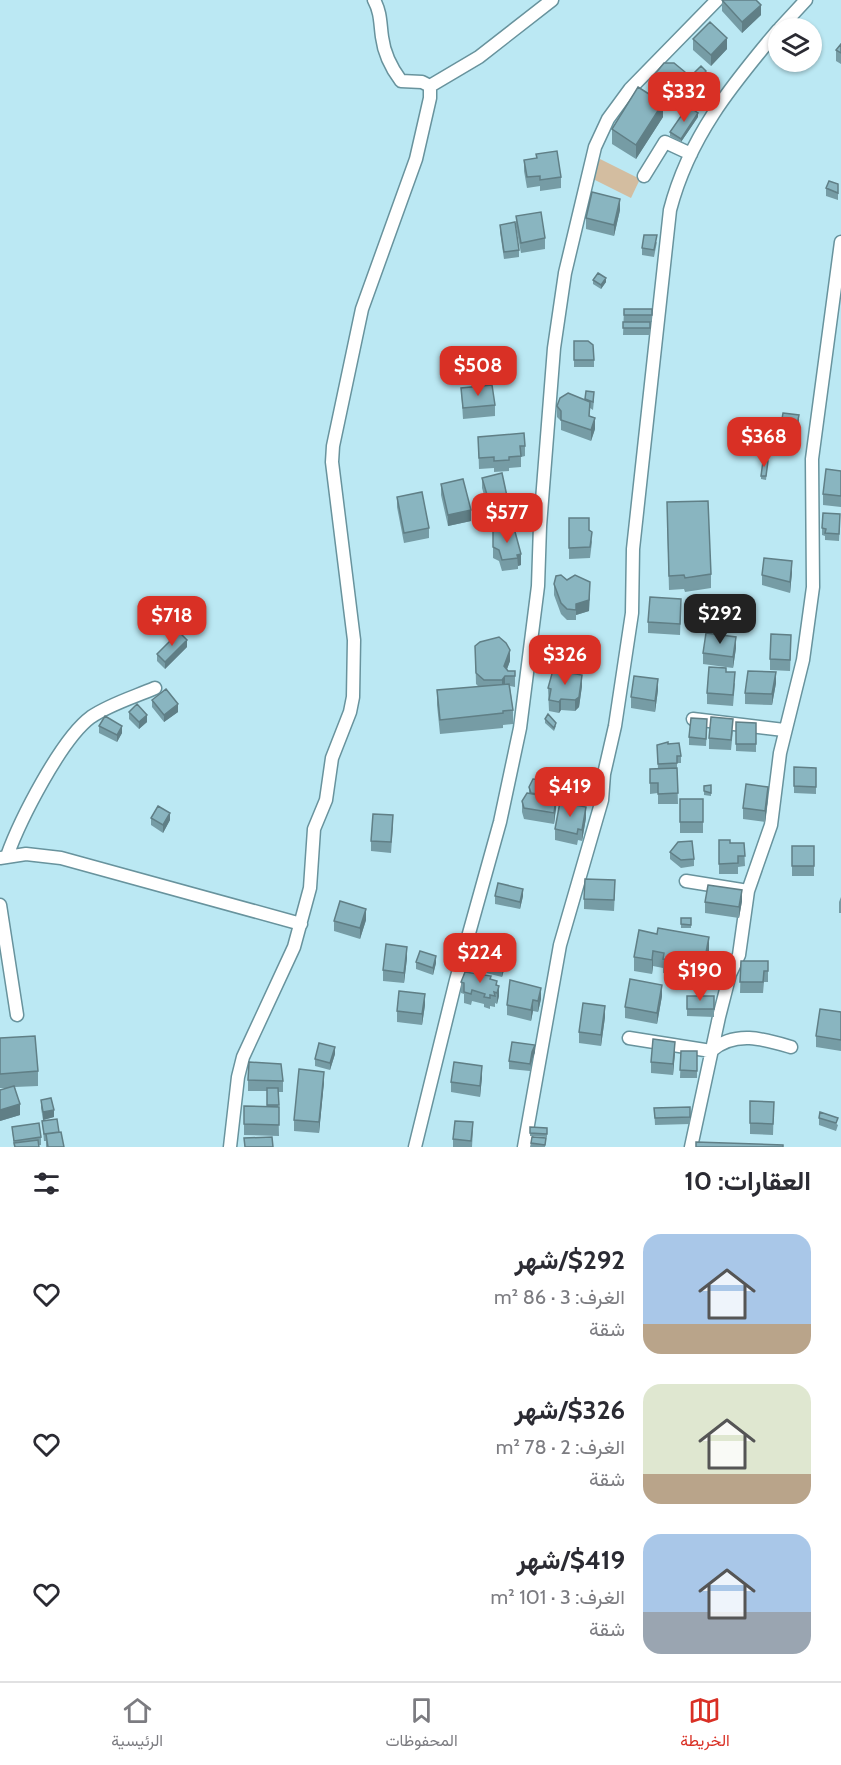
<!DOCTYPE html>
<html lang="ar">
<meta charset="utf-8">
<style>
body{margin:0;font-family:Cabin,Vazirmatn,sans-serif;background:#f7f7f7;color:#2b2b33;direction:rtl;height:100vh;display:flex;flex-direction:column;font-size:22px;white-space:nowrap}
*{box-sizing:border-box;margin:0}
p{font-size:20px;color:#7c7c81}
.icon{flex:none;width:33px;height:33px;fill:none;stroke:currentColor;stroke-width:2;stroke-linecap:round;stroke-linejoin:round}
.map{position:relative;height:1147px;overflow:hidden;direction:ltr}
.drawer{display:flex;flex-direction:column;background:#fff;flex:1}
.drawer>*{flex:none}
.fabs{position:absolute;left:768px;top:18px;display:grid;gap:12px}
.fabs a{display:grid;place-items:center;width:54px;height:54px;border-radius:50%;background:#fff;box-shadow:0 2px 4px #0004;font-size:30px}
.price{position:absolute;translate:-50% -51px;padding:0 14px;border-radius:12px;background:#d93025;color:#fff;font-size:20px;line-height:39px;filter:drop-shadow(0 2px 3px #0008)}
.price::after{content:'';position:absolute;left:50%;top:36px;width:18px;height:14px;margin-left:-9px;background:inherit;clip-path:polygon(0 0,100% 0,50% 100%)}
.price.current{background:#222;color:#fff}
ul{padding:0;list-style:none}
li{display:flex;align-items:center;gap:18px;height:150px;padding:0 30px}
li span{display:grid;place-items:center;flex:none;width:168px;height:120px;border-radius:18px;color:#555}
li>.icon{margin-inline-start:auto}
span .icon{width:72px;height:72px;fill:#fffc;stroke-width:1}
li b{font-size:26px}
h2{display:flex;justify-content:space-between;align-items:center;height:72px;padding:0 30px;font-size:26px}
.dock{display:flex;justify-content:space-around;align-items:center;height:84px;border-top:2px solid #e1e1e2;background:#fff;font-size:16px;color:#7c7c81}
.dock a{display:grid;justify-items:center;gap:3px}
.dock .current{color:#d93025}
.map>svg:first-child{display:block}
.green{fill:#d3bda0}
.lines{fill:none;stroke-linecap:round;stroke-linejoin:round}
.minor-casing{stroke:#68939d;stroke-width:15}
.minor{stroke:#fff;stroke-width:12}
.wall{fill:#769ca5}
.shaded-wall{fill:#607f86}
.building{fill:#89b5c0;stroke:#607f86;stroke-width:1.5}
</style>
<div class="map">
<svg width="841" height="1147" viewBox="0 0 841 1147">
<rect width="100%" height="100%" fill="#bbe8f3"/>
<!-- green -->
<path class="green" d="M600,159l40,20 -9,19 -40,-20z"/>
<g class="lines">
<!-- minor casing -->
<g class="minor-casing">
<path id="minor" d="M780,28l26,-28
M430,86l49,-29 73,-57
M644,176l21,-34 26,12
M693,719l91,11
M7,856c13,-36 54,-117 84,-139 19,-13 43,-20 64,-29
M0,858l26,-4 35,4 240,66
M686,881l62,10
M0,905l17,110
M716,974h14
M629,1038l82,13c24,-21 53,-12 80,-4
M230,1147l8,-70 5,-20 51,-110 16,-59 4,-59 12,-29 6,-42 18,-46 3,-15 1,-57 -22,-178 1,-16 29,-137 54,-150 14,-61v-12l-8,-4 -21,-1c-9,-12 -17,-28 -19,-44 -2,-14 -1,-24 -8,-37
M415,1147l41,-167 44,-158 20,-94 18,-142 2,-60 14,-178 11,-75 30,-126 13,-28 22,-30 87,-89
M524,1147l36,-202 42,-145 2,-26 11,-48 17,-113 1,-64 37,-339c19,-73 61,-124 108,-180
M691,1147l28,-130 11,-43 9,-19 9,-64 23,-66 9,-72 23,-93 10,-73 -1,-128 29,-217"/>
</g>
<!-- minor -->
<use href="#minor" class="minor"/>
</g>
<!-- wall -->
<path class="wall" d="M722,0l39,15 -19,18 -20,-22z
M693,39l34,10 -16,17 -18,-16z
M841,44v20l-5,-3v-11z
M695,72l11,3 -5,5 -6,-4z
M655,74l30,19 -5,8 -14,3 -8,-6 -3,-14z
M691,95l15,5 -6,9 -9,-7z
M663,117l-27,42 -24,-15v-15z
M698,117l-17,25 -11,-6v-4z
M536,154l25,23v11l-21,3v-5l-13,2 -3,-17v-11l12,-2z
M826,188l12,3v9l-12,-4z
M620,210l-6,26 -28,-7v-11z
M516,216l29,22v11l-24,4 -5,-26z
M500,225l19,25v7l-15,2 -4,-27z
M657,242l-3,15 -12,-2v-7z
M593,280l13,2 -5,7 -8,-5z
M624,309h28v13h-2v13h-27z
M574,341l20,19v7h-20z
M461,388l34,17v11l-32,3z
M585,400h9l-1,10 -3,-2 -1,8 6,13 -4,12 -30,-11v-9l-4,-4v-11z
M782,419l17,7 -5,23 -6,-1 -1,6 -13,-2v-11z
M478,437l47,9v10l-4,1v10l-12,1v3l-15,1v-4l-15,1z
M768,461l-2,19 -5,-1v-3z
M841,471v36l-18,-2v-11z
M482,478l26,23v11l-6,1v4l-11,2 -9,-31z
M441,484l30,37 -23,5 -7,-31z
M397,497l32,31v10l-25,5 -7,-36z
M667,516l44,58v14l-26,4 -1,-3 -15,1z
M569,518l20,12 3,12 -2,16 -21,1z
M840,521l-1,20 -14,-1v-4l-3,-1v-7z
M514,528l7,37 -3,1v3l-16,2 -3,-10 -6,-3v-27z
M792,572l-2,21 -28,-8v-10z
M567,580l23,13 -1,18 -13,4v5h-9l-6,-6 -7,-19v-11z
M681,610l-1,25 -32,-2v-11z
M475,646l35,15 -3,8 1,2h7v16l-5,-1 3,24v14l-10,1v3l-63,6 -3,-29v-15l42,-3 -3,-3z
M791,646l-1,25 -20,-1v-11z
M187,647l-22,22 -8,-8v-7z
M736,648l-3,20 -30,-4v-11z
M735,683l-2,23 -26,-2v-11z
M776,683l-4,22 -27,-1v-11z
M582,686l-3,21 -4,4 -14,-1 -2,3 -10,-2 -1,-23z
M658,690l-3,22 -24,-4v-11z
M152,700l26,12 -14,10 -12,-15z
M129,712l18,10 -8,7 -10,-10z
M545,719l11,7 -2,5 -9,-8z
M736,722l20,1v29l-20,-1z
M99,726l23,7 -5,9 -18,-9z
M707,727l-1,19 -17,-1v-8z
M733,730l-2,20 -22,-1v-11z
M668,744l13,12v7h-4v7l1,34h-20v-11l-8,1v-14l8,-11 -1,-24z
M794,767l22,1v26l-22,-1z
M711,785v11l-7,-1v-9z
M529,787l29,2 -4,35 -30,-5 -2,-7v-11l7,-7z
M768,798l-3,24 -22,-3v-11z
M680,799h23v34h-23z
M151,818l19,2 -7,13 -12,-8z
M586,818l-4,23 -4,-1 -1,5 -22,-5v-11z
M393,826l-2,27 -20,-2v-10z
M719,840l11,3h14l1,23 -7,1v7h-19z
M792,846h22v30h-22z
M670,852l24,7v7l-13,2 -11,-9z
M615,891l-1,20 -30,-2v-10z
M495,896h28l-3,13 -25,-5z
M841,897v16h-2v-11z
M742,901l-3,17 -34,-5v-11z
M681,918h10v10h-10z
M366,920l-6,19 -26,-8v-10z
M657,934l52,18 -5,25 -34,-6v3l-7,-1v-5l-10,-2 -1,8 -18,-3v-14z
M508,956l-6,21 -32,-8v-11z
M407,958l-3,25 -21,-2v-11z
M741,961h27v21h-4l-1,11h-23z
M416,962l20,1 -3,12 -17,-6z
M491,980l6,5 2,11 -2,8 -2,-1v4l-5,-1v3l-6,-2v-3l-12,-3 -1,4 -7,-2v-9l-3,-1v-11z
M662,996l-5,28 -32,-6v-11z
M687,996h27v21l-27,-1z
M541,999l-3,13 -5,-1 -2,10 -24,-6v-10z
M425,1005l-3,20 -25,-3v-11z
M841,1012v39l-25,-4v-11z
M605,1017l-4,29 -22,-3v-11z
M0,1038l38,33v15l-23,1 5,28 -20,6v-31l9,-2h-9z
M681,1051h16v27h-17z
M535,1052l-3,8 -2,11 -21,-2v-8z
M675,1052l-2,23 -22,-2v-11z
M335,1054l-5,16 -15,-4v-7z
M482,1077l-2,20 -29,-5v-10z
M248,1080l35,1v11h-5l1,44 -35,-1v-29l23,1v-16h-19z
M324,1082l-5,51 -25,-2v-11z
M41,1100l13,17 -11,3 -2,-12z
M750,1101l24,1 -1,33 -23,-1z
M690,1107v17l-35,1 -1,-17z
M820,1112l18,13 -2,6 -17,-6v-7z
M42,1121l17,11 5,15h-18v-6h-2z
M12,1127l29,10v8h-2v2h-25z
M530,1127l17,1v9l-17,-1z
M473,1130l-1,17h-19v-8z
M532,1137l14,1 -1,9h-14z"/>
<!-- shaded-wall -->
<path class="shaded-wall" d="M761,5v10l-19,18v-11z
M727,38v11l-16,17v-11z
M706,71v4l-5,5v-3z
M685,82v11l-5,8v-11z
M706,93v7l-6,9v-8z
M663,103v14l-27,42v-14z
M698,113v4l-17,25v-3z
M620,199v11l-6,26v-11z
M606,278v4l-5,7v-4z
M799,415v11l-5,23v-10z
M595,418v11l-4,12v-11z
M502,506v11l-11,2v-11z
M471,510v11l-23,5v-11z
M521,554v11l-3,1 -1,-11z
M792,561v11l-2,21v-11z
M590,582l-1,29 -13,4v-11z
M736,637v11l-3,20v-11z
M187,640v7l-22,22v-7z
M510,650v11l-6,16v-11z
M776,672v11l-4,22v-11z
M582,675v11l-3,21 -4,4v-11z
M505,676v10l-3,4v-10z
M658,679v11l-3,22v-11z
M561,699v11l-2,3v-11z
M178,704v8l-14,10v-7z
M147,715v7l-8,7v-7z
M122,726v7l-5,9v-7z
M558,782l-2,27 -2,15v-11z
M768,787v11l-3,24v-11z
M586,807v11l-4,23v-11z
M170,813v7l-7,13v-8z
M523,889v7l-3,13v-7z
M742,890v11l-3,17v-11z
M366,909v11l-6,19v-11z
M709,937v15l-5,25v-14z
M508,945v11l-6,21v-11z
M407,947v11l-3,25v-10z
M653,951v15l-1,8v-14z
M436,956v7l-3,12v-7z
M662,985v11l-5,28v-11z
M499,986v10l-2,8v-11z
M541,988v11l-3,13v-11z
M425,994v11l-3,20v-11z
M533,1000v11l-2,10v-11z
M605,1006v11l-4,29v-11z
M675,1042v10l-2,23v-11z
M535,1045v7l-3,8 -2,11 2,-19z
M335,1047v7l-5,16v-7z
M482,1066v11l-2,20v-11z
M324,1072v10l-5,51v-11z
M20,1104v11l-20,6v-11z
M54,1110v7l-11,3v-8z"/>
<!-- building -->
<path class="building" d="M722,0h34l5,5 -19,17z
M710,22l17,16 -16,17 -18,-16z
M841,44v9l-5,-3z
M664,63h10l11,9v10l-5,8 -14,3 -8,-6 -3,-13z
M701,66l5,5 -5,6 -6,-5z
M638,87l25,16 -27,42 -24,-16z
M697,87l9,6 -6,8 -9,-6z
M688,106l10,7 -17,26 -11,-7z
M557,151l4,26 -21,3v-4l-13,1 -3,-17 13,-2 -1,-4z
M829,181l9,3v9l-12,-5z
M592,192l28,7 -6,26 -28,-7z
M541,212l4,26 -24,5 -5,-27z
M515,222l4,28 -15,2 -4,-27z
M644,235h13l-3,15 -12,-2z
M598,273l8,5 -5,7 -8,-5z
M624,309h28v6h-28z
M623,322h27v6h-27z
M574,341h14l5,4 1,15h-20z
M492,385l3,20 -32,3 -2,-20z
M586,391l8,1 -1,10 -8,-3z
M568,393l22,9 -1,14 6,2 -4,12 -30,-10v-9l-4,-5 3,-8z
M783,413l16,2 -5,24 -6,-1 -1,5 -13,-2 3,-23 5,1z
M524,433l1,13h-5l1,10 -12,1v3l-15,1v-4l-15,1 -1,-21z
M763,461h5l-2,15h-5z
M826,469l15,2v25l-18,-2z
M502,473l6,28 -6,1v4l-11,2 -9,-30z
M463,479l8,31 -23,5 -7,-31z
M422,492l7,36 -25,5 -7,-36z
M708,501l3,73 -26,4 -1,-3 -15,1 -2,-74z
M823,513l17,1 -1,20 -14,-1 1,-4 -4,-1z
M569,518h20v12l3,2 -2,15 -21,1z
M514,528l7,26 -4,1 1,3 -16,2 -3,-10 -6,-3v-16z
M764,558l28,3 -2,21 -28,-7z
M561,575l6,5 8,-5 15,7 -1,18 -13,4v6l-9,-1 -6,-6 -7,-19 2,-8z
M650,597l31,2 -1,25 -32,-2z
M179,632l8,8 -22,22 -8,-8z
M706,633l30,4 -3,20 -30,-4z
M771,634l20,1 -1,25 -20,-1z
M499,637l7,6 4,7 -6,16 4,5h7v5h-10l-3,4h-18l-8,-7 -1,-27 5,-4z
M709,667l17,1v4h9l-2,23 -26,-2z
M553,670l29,5 -3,22 -4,3 -14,-1 -2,3 -10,-2 2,-11 -3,-1z
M748,671l28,1 -4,22 -27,-1z
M634,676l24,3 -3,22 -24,-4z
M509,684l4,26 -10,1v2l-63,7 -3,-30z
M166,689l12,15 -14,11 -12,-15z
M137,704l10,11 -8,7 -10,-10z
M548,714l8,9 -2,5 -9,-9z
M105,716l17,10 -5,9 -18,-9z
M711,717l22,2 -2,21 -22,-2z
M691,718l16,1 -1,20 -17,-2z
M736,722l20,1v21h-20z
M668,742v2l11,-1 2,13h-4v7l-19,1 -1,-19z
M794,767l22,1v19l-22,-1z
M677,768l1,25 -20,1v-11h-8v-14z
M533,779l25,3 -2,15 -25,-4 -2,-6z
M746,784l22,3 -3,24 -22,-3z
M711,785v8l-7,-2v-5z
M527,793l29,5 -2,15 -30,-5 -2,-7z
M680,799h23v23h-23z
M560,802l26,5 -4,23 -4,-1 -1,5 -22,-5z
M158,806l12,7 -7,12 -12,-7z
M373,814l20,1 -2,27 -20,-1z
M719,840h11v3h14l1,13h-7v7l-19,1z
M692,841l2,18 -13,1 -11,-8 8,-10z
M792,846h22v20h-22z
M585,879l30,1 -1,20 -30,-1z
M498,883l25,6 -3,13 -25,-6z
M708,885l34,5 -3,17 -34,-5z
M340,901l26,8 -6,19 -26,-7z
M681,918h10v7l-10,-1z
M658,928l51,9 -5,26 -34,-7v4l-7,-1 1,-6 -11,-2 -1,9 -18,-3 5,-27 18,4z
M475,936l33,9 -6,21 -32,-8z
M386,944l21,3 -3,26 -21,-3z
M420,951l16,5 -3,12 -17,-6z
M741,961h27v10h-4l-1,11h-23z
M465,972l26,4 -1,3 7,2 -1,4 3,1 -2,7 -3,-1 1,4 -5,-1v3l-6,-1 1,-3 -13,-4 -1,4 -7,-2v-9l-3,-1z
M630,979l32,6 -5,28 -32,-6z
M510,980l31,8 -3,13 -5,-1 -2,10 -24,-5z
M399,991l26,3 -3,20 -25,-3z
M687,996h27v13h-27z
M583,1003l22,3 -4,29 -22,-3z
M820,1009l21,3v28l-25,-4z
M35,1036l3,35 -38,3v-36z
M653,1039l22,3 -2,22 -22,-2z
M512,1042l23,3 -3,7 -2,12 -21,-3z
M319,1043l16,4 -5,16 -15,-4z
M681,1051h16v20l-17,-1z
M249,1062l32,2 2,17 -35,-1z
M454,1062l28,4 -2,20 -29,-4z
M299,1069l25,3 -5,50 -25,-2z
M14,1086l6,18 -20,6v-20z
M267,1088h11l1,17h-12z
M51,1098l3,12 -11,2 -2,-12z
M750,1101l24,1 -1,22 -23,-1z
M244,1106l35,1v18l-35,-1z
M690,1107v10l-35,1 -1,-10z
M820,1112l18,6 -2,5 -17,-5z
M57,1119l2,13 -15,2 -2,-13z
M455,1121l18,1 -2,19 -18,-2z
M39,1123l2,14 -27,4 -2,-14z
M530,1127l17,1v6l-17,-1z
M61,1132l3,15h-16l-2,-13z
M272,1137l1,10h-28l-1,-9z
M532,1137l14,1 -1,7 -14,-2z
M38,1140l1,7h-24l-1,-4z
M696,1142l87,3v2h-87z"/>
</svg>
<div class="fabs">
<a><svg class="icon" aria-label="layers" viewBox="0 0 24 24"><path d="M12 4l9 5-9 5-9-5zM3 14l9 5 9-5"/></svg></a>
</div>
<b class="price" style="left:684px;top:123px">$332</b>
<b class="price" style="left:478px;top:397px">$508</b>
<b class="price" style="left:764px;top:468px">$368</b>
<b class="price" style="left:507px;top:544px">$577</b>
<b class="price current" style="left:720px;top:645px">$292</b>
<b class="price" style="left:172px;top:647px">$718</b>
<b class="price" style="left:565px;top:686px">$326</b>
<b class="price" style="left:570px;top:818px">$419</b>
<b class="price" style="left:480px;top:984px">$224</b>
<b class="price" style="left:700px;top:1002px">$190</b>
</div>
<section class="drawer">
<h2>العقارات: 10<svg class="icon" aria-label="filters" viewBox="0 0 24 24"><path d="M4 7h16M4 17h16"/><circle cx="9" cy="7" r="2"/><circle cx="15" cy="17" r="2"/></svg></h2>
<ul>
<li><span style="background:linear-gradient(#a9c7e8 75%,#b9a48a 0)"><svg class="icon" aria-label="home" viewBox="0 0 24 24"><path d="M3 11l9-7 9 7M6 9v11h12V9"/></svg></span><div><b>$292/شهر</b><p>الغرف: 3 · 86 m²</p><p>شقة</p></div><svg class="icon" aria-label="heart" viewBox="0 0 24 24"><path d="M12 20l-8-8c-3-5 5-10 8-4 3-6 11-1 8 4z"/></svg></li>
<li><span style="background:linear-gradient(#dfe7d0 75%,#b9a48a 0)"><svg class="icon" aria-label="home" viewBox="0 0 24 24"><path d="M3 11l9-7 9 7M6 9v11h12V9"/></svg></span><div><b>$326/شهر</b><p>الغرف: 2 · 78 m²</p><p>شقة</p></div><svg class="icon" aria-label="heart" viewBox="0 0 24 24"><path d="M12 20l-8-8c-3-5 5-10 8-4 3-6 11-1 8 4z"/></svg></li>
<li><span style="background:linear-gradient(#a9c7e8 65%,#9aa5b1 0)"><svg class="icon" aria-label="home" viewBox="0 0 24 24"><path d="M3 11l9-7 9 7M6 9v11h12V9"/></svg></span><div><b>$419/شهر</b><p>الغرف: 3 · 101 m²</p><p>شقة</p></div><svg class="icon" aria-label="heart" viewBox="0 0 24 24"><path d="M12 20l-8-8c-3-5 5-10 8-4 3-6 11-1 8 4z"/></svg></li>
</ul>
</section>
<nav class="dock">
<a class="current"><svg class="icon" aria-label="map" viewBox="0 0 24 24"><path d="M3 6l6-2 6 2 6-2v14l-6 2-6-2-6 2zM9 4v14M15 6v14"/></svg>الخريطة</a>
<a><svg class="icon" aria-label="saved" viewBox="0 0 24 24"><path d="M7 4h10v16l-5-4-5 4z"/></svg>المحفوظات</a>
<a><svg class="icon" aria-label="home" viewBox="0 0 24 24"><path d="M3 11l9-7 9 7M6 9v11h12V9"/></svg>الرئيسية</a>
</nav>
